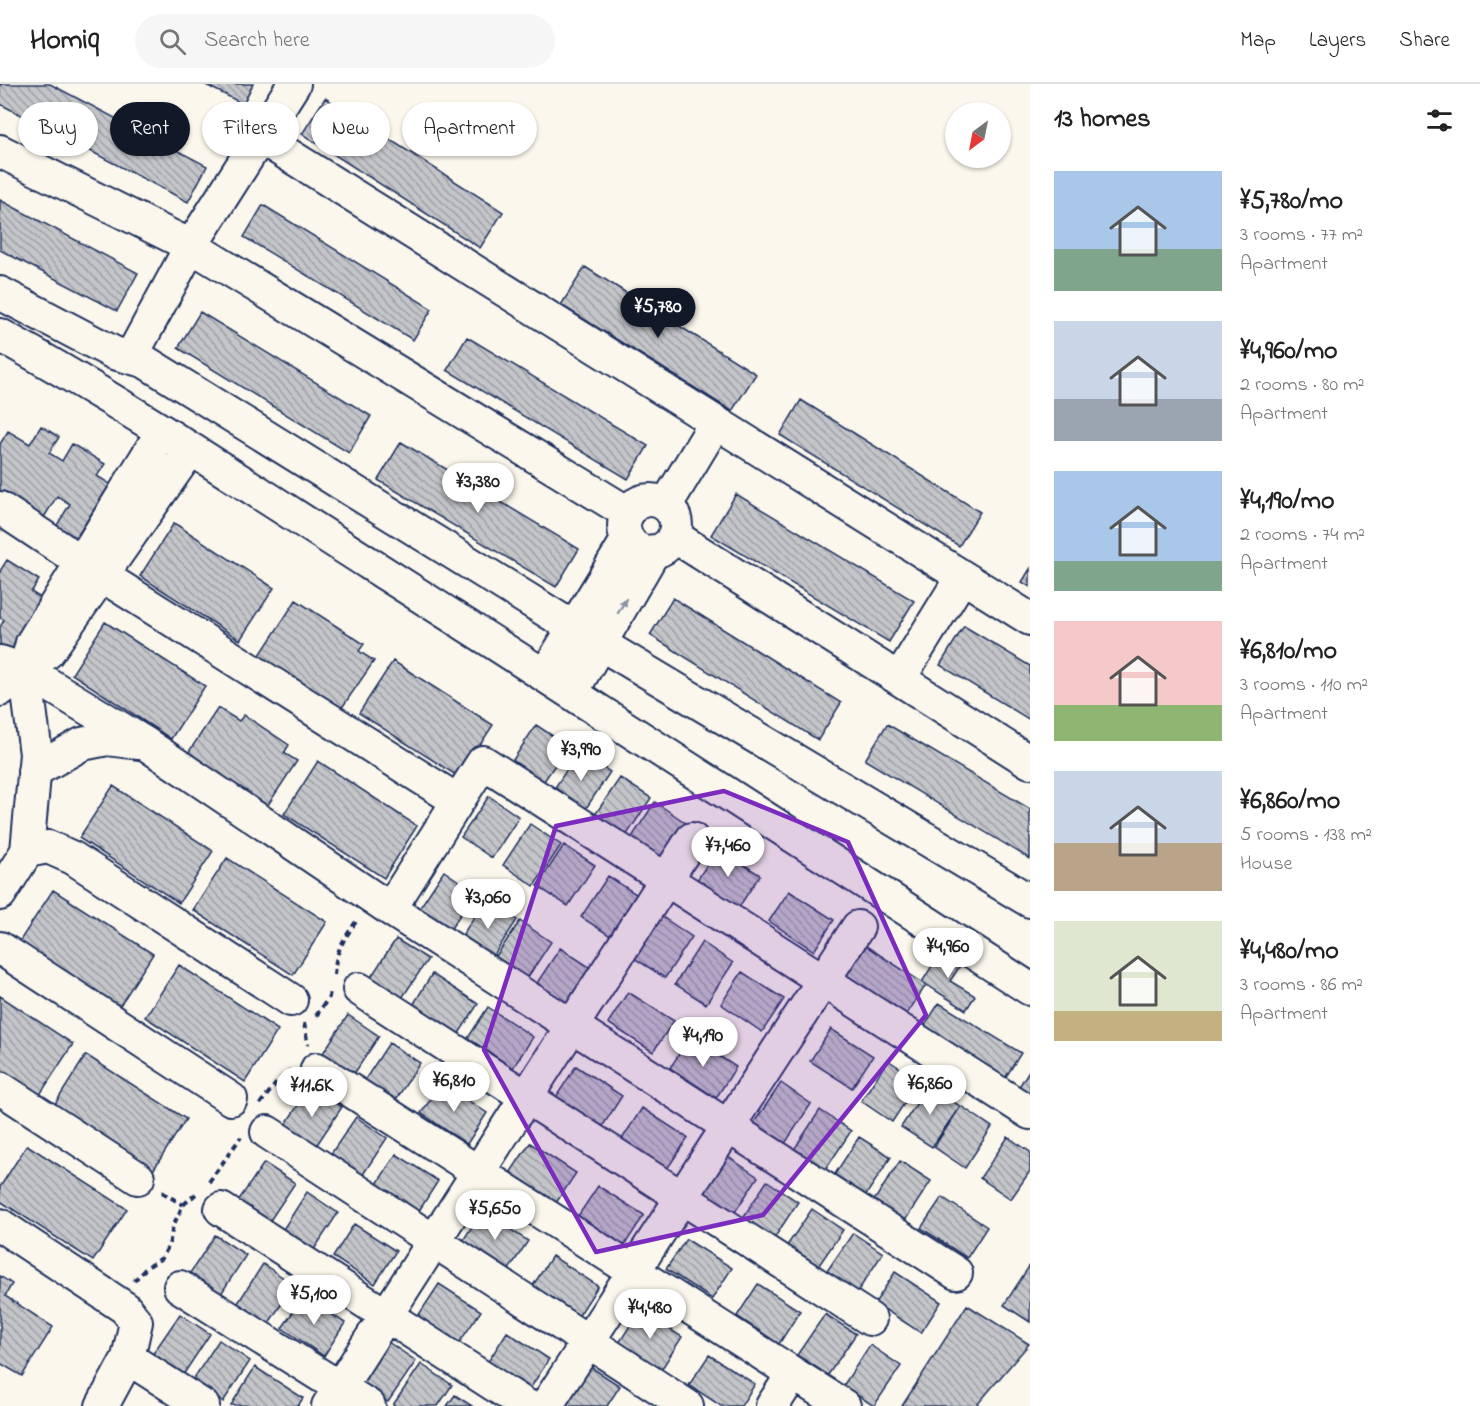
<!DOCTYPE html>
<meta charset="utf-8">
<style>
body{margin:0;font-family:"Indie Flower",sans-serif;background:#f6f6f6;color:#222;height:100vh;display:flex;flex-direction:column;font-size:22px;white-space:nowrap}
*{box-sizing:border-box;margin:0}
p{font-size:20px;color:#767676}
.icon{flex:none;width:33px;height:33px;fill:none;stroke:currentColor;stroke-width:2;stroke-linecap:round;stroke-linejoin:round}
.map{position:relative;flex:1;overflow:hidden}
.drawer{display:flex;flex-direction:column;background:#fff;width:450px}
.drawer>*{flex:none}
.top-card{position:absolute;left:18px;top:18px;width:570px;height:54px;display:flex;gap:12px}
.needle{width:39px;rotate:212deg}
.buttons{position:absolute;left:945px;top:18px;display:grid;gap:12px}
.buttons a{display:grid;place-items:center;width:66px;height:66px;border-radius:50%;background:#fff;box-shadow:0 2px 4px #0004;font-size:30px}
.price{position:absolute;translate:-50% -51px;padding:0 14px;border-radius:21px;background:#fff;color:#222;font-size:20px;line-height:39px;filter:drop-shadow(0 2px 3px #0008)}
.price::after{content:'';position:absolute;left:50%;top:36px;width:18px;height:14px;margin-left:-9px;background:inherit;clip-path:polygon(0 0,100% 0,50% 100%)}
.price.active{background:#111827;color:#fff}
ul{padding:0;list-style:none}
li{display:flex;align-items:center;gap:18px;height:150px;padding:0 24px}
li span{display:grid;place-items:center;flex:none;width:168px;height:120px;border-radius:0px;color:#555}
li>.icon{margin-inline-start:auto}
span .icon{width:72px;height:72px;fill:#fffc;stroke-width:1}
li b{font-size:26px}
h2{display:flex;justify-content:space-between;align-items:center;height:72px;padding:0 24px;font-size:26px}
.tag{padding:0 21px;border-radius:27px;background:#fff;box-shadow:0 2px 4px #0004;font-size:21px;line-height:54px}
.tag.active{background:#111827;color:#fff}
header{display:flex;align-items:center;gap:36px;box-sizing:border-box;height:84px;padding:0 30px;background:#fff;border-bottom:2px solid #e0e0e0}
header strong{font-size:28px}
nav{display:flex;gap:33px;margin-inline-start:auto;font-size:21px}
.search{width:420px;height:54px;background:#f6f6f6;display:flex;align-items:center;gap:15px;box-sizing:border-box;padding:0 21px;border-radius:33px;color:#767676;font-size:22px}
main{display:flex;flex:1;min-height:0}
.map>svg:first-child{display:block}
.building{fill:url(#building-back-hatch);stroke:#1b2f5e;stroke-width:1.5}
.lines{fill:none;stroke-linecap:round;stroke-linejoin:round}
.minor-casing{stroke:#1b2f5e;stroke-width:36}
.path{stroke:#1b2f5e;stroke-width:4;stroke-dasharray:6 4.5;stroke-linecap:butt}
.minor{stroke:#fbf7ec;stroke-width:32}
.oneway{fill:#8b93a5}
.marked{fill:#7b2cbf;fill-opacity:0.2;stroke:#7b2cbf;stroke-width:4.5;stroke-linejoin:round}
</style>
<header>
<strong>Homiq</strong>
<div class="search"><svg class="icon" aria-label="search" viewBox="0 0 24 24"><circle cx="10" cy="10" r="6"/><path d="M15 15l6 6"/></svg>Search here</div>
<nav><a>Map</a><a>Layers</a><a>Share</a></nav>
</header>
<main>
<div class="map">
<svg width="1030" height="1322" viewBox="0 0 1030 1322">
<defs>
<pattern id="building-back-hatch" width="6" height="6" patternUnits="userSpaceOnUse" patternTransform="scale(1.5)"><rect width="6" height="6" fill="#c3c5c9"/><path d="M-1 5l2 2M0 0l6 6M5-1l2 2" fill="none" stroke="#9ea0a6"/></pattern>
</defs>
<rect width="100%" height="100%" fill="#fbf7ec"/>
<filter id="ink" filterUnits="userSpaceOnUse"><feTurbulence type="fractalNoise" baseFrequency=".0167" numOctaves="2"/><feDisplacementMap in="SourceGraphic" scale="12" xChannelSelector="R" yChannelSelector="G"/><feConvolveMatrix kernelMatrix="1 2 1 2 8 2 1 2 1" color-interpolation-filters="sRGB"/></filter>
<g filter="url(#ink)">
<!-- building -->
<path class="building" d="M0,0h50l157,82 -19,36 -188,-98z
M204,0h49l-10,20z
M325,14l178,114 -23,36 -178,-114z
M0,116l138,73 -21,38 -117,-61z
M263,121l169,104 -19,31 -169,-103z
M585,183l171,107 -24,37 -171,-106z
M200,228l171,104 -22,37 -171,-105z
M467,253l181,109 -20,33 -181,-109z
M801,316l179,112 -21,34 -179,-111z
M41,342l18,11 -10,16 13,8 10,-17 33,20 -8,12 13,8 -37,59 -19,-13 16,-26 -13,-8 -14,23 -43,-27v-48l8,-13 22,13z
M401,358l178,107 -23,38 -178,-107z
M736,410l178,107 -25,41 -178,-107z
M174,439l100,65 -34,52 -100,-64z
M7,476l32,20 -8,12 13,8 -36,58 -8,-4v-27l4,-7 -4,-2v-47z
M1030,485v18l-8,-5z
M673,514l168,105 -23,37 -168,-105z
M296,516l68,44 -5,7 15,10 -35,51 -81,-54z
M105,538l100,64 -34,53 -99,-65z
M964,542l66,40v54l-90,-55z
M393,577l100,64 -34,52 -100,-64z
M218,624l21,13 5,-6 45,30 -5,8 13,8 -33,50 -80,-52z
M887,640l143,85v50l-165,-99z
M536,641l32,21 -28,41 -31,-21z
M579,667l31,21 -27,41 -31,-21z
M318,677l99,65 -33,52 -100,-64z
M620,694l31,20 -27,41 -32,-20z
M113,702l100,65 -34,52 -100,-65z
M489,712l30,21 -27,41 -31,-21z
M655,718l31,21 -27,41 -31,-21z
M530,740l31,21 -27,41 -31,-21z
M564,761l31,20 -27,41 -31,-20z
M718,764l42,27 -21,32 -42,-27z
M227,774l100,64 -34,53 -100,-65z
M444,787l31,21 -27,41 -31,-21z
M608,792l31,20 -27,41 -31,-20z
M53,806l100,64 -34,53 -100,-65z
M789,807l45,29 -20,31 -45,-30z
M486,815l31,21 -27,41 -31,-21z
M661,832l31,21 -27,41 -31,-20z
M520,837l31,21 -27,41 -32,-21z
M396,855l32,20 -28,42 -31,-21z
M702,858l31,21 -27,41 -31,-20z
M866,862l60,39 -21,32 -60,-39z
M944,863l20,13 -14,21 25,15 -9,14 -44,-28z
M560,864l31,20 -27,41 -31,-20z
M179,881l99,65 -33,52 -100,-65z
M742,888l42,27 -22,33 -41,-28z
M432,890l46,30 -20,31 -45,-30z
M628,908l46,29 -21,31 -45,-29z
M0,912l73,48 -34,52 -39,-25z
M939,919l82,50 -17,27 -82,-50z
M488,923l45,30 -20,31 -45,-30z
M348,931l31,21 -27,41 -31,-21z
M831,945l42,27 -21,32 -42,-27z
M690,953l46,30 -20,31 -46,-30z
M389,959l31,20 -27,41 -31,-20z
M86,971l100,64 -34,53 -99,-65z
M888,976l31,21 -27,41 -31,-21z
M576,982l46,30 -20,31 -46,-30z
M1030,985v29l-13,-8z
M442,999l45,30 -20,31 -46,-31z
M781,999l30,21 -27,41 -31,-21z
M928,1002l32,20 -28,41 -31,-20z
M310,1003l32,20 -28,42 -31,-21z
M961,1022l31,21 -27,41 -31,-21z
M642,1024l46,30 -21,31 -45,-30z
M820,1026l31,21 -27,41 -31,-21z
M356,1033l31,21 -27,41 -32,-21z
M859,1053l32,20 -27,41 -31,-21z
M1008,1053l22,15v19l-19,28 -31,-21z
M530,1059l46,30 -20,30 -46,-30z
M27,1061l100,64 -34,52 -93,-60v-14z
M396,1070l42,27 -21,33 -42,-27z
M727,1072l31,21 -27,41 -31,-20z
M900,1077l31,20 -27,41 -31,-20z
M264,1079l31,20 -28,42 -31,-21z
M767,1097l31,21 -27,41 -31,-21z
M598,1102l46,29 -20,31 -46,-30z
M307,1108l31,21 -27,41 -31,-20z
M942,1113l45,30 -20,31 -46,-30z
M812,1125l31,21 -28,41 -31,-21z
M482,1127l46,30 -20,30 -46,-29z
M354,1140l42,27 -21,33 -42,-27z
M853,1149l30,20 -27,41 -31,-20z
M215,1151l31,20 -27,42 -31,-21z
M686,1155l46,29 -20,31 -46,-30z
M552,1172l46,30 -20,31 -46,-30z
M263,1180l31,21 -27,41 -31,-20z
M1030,1181v57l-26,-17z
M895,1188l46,30 -20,31 -46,-30z
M0,1192l12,8 -7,12 48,31 -31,49 -22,-13z
M439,1200l42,27 -22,32 -41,-27z
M758,1200l42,27 -21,33 -42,-28z
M304,1212l41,27 -21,33 -42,-28z
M967,1221l62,39 -53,62h-74z
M640,1226l42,27 -21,33 -42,-27z
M180,1230l30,20 -27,41 -31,-20z
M825,1230l31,20 -28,41 -31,-20z
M507,1248l42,27 -21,33 -42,-27z
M219,1256l31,21 -27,41 -31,-21z
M385,1256l31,21 -28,41 -30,-20z
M870,1261l31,21 -27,40 -31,-20z
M709,1271l46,29 -14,22h-20l-32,-21z
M421,1280l31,21 -14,21h-43l-2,-1z
M589,1282l31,20 -13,20h-45z
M255,1283l48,31 -5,8 -67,-1z
M455,1311l17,11h-25z"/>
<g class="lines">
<!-- minor casing -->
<g class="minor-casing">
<path id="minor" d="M260,53l770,482
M0,67l191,95 437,267
M0,209l114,60 30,8 430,267 456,273
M0,251c127,70 248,151 370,229 221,140 440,283 660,425
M131,273l60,-111 103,-162
M624 442a26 26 0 1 1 52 0a26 26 0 1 1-52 0Z
M666,421l50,-83
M0,424l101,67 357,226 -68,108
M674,452l356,226
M0,578l25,8 121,74 244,165 566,364
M545,591l83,-136
M899,595l63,-102
M0,606l48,-38 142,-202
M572,608l82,-141
M34,687l48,-27 25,-5 32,4
M458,717l25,-39 547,351
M27,767l21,-4 25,11 218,142
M0,810l27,-43 9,-97 -11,-84 7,-27 130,-211
M0,864l231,151
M359,905l511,330
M317,985l527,337
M0,1004l138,90
M267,1048l420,274
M221,1125l306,197
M0,1141l125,83 11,14 -8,36 -26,48
M180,1203l189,119
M128,1274l75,48
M328,1322l364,-567
M546,1322l312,-479
M772,1322l21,-32"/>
</g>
<!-- path -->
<path class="path" d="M334,891c2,-26 9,-34 23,-55
M316,932l13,-19 1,-6
M304,939l4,22
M260,1020l18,-23 13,-11
M209,1098l32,-45
M162,1108l21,13
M134,1197l13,-14 15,-9 7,-13 4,-19 10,-21 14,-12"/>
<!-- minor -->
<use href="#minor" class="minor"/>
</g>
<!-- one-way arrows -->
<defs><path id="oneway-solid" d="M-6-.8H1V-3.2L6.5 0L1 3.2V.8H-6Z" transform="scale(1.5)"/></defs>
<use class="oneway" href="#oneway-solid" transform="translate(622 522) rotate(-60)"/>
</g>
<!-- marked area -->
<path class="marked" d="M724,707l124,51 78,173 -163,200 -167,37 -112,-202 72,-224z"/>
</svg>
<div class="buttons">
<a><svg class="needle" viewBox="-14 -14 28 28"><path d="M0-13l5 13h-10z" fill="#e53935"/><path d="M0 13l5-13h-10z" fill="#767676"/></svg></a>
</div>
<b class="price active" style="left:658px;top:255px">¥5,780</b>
<b class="price" style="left:478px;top:430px">¥3,380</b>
<b class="price" style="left:581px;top:698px">¥3,990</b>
<b class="price" style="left:728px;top:794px">¥7,460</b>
<b class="price" style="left:488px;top:846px">¥3,060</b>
<b class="price" style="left:948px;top:895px">¥4,960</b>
<b class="price" style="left:703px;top:984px">¥4,190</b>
<b class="price" style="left:454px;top:1029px">¥6,810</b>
<b class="price" style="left:930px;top:1032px">¥6,860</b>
<b class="price" style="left:312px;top:1034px">¥11.6K</b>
<b class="price" style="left:495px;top:1157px">¥5,650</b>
<b class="price" style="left:314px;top:1242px">¥5,100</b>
<b class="price" style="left:650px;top:1256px">¥4,480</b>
<div class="top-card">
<a class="tag">Buy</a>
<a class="tag active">Rent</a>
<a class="tag">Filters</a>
<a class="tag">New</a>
<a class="tag">Apartment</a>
</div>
</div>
<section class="drawer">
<h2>13 homes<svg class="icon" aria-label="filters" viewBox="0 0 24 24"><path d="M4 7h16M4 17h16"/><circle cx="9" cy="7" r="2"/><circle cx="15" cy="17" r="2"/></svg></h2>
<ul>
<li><span style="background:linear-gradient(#a9c7e8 65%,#7fa58c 0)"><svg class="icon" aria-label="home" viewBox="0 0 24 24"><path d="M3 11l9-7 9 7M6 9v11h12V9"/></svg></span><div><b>¥5,780/mo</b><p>3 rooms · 77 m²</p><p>Apartment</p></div></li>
<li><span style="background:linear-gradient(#c9d6e8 65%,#9aa5b1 0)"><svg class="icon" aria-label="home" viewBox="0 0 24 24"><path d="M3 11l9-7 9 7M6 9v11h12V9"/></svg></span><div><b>¥4,960/mo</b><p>2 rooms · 80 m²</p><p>Apartment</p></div></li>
<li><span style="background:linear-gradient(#a9c7e8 75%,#7fa58c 0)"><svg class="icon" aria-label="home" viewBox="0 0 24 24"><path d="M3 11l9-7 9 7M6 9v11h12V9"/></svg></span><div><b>¥4,190/mo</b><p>2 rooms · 74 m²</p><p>Apartment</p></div></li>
<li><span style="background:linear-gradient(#f6c9c9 70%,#8fb573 0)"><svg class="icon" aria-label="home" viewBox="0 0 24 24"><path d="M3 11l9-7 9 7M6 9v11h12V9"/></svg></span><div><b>¥6,810/mo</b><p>3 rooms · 110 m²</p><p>Apartment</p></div></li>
<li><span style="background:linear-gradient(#c9d6e8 60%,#b9a48a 0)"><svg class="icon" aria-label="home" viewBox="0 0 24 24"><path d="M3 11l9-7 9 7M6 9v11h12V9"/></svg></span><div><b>¥6,860/mo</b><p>5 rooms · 138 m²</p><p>House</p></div></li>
<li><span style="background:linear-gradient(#dfe7d0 75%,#c2b280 0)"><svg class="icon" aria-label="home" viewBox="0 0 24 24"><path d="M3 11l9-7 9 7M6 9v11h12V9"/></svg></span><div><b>¥4,480/mo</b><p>3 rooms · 86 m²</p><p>Apartment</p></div></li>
</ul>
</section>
</main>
